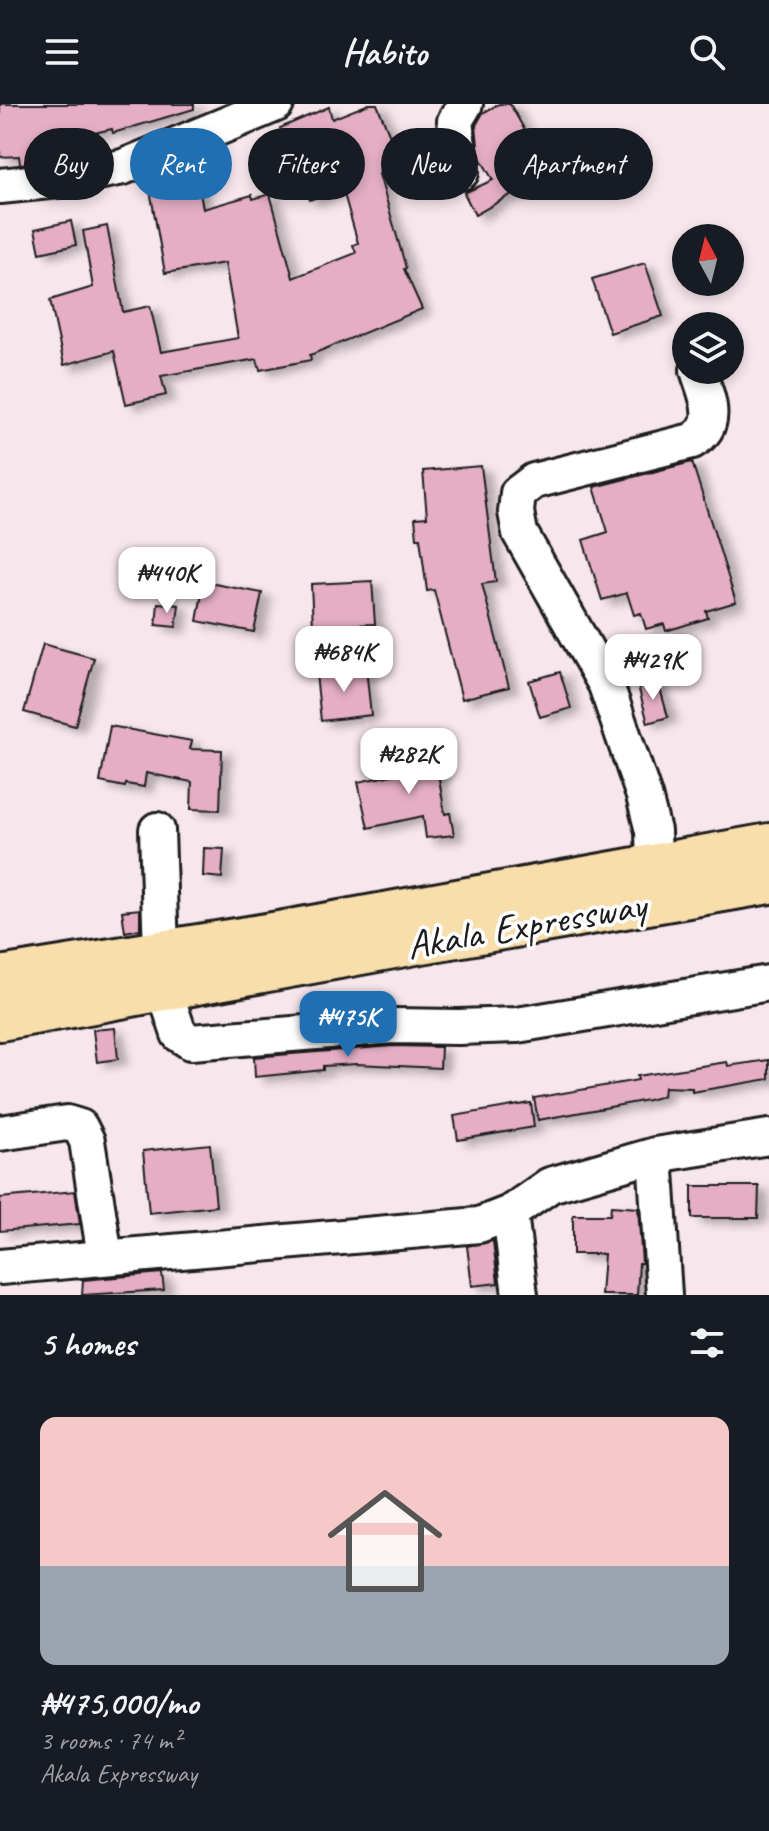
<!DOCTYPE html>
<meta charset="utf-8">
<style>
body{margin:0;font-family:Caveat,sans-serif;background:#20242c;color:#f1f3f6;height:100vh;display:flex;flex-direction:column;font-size:30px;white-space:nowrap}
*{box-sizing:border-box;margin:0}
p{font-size:26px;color:#9ea1a6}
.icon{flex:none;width:44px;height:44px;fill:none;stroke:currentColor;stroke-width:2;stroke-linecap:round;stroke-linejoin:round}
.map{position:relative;height:1191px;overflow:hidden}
.drawer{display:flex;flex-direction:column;background:#171b24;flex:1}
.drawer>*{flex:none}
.hud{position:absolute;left:24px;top:24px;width:722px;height:72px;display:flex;gap:16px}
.needle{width:52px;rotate:353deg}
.buttons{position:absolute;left:672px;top:120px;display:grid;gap:16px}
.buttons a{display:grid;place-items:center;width:72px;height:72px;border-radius:50%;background:#171b24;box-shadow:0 4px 12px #0003;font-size:40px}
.price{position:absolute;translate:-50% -68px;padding:0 18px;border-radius:16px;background:#fff;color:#222;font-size:26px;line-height:52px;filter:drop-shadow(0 2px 4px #0008)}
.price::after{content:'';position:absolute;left:50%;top:48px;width:24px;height:18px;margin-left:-12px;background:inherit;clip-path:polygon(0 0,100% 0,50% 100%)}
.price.current{background:#1f6fb2;color:#fff}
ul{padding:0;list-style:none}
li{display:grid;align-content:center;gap:16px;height:424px;padding:0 40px}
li+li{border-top:2px solid #363941}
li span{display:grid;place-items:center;height:248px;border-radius:16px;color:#555}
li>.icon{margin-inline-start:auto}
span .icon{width:144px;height:144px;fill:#fffc;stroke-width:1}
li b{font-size:34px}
h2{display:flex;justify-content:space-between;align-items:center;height:96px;padding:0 40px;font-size:34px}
.pill{padding:0 28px;border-radius:36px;background:#171b24;box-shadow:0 4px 12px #0003;font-size:28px;line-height:72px}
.pill.current{background:#1f6fb2;color:#fff}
header{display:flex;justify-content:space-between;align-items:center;height:104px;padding:0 40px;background:#171b24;font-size:36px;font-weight:700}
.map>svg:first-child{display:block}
.building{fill:#e5aec4;stroke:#1c1c1c;stroke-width:2;filter:url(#shadow)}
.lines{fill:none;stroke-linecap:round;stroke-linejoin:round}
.minor-casing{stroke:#1c1c1c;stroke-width:40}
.major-casing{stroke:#1c1c1c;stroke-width:48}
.minor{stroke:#fff;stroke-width:34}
.major{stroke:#f8deab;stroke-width:42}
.labels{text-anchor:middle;stroke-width:7;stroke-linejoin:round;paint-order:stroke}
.street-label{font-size:40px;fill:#1c1c1c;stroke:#fff}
</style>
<header><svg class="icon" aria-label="menu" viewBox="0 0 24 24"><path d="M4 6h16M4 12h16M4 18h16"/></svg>Habito<svg class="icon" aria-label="search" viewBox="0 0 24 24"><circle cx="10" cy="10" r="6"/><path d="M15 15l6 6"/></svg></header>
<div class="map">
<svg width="769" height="1191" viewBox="0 0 769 1191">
<defs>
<filter id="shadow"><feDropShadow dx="9" dy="5" stdDeviation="4" flood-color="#0004"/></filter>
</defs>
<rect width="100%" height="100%" fill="#f7e7ed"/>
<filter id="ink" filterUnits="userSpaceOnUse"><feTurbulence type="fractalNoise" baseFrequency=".0125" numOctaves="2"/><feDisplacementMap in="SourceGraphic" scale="16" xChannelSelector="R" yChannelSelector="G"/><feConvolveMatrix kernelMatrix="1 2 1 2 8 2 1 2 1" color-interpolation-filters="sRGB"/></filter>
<g filter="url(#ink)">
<!-- building -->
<path class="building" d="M0,0h194v5l-81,24 -1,-4 -67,15 2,17 -27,3 -1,-8 -19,1z
M369,0h8l25,61 -23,9 27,94 -2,1 18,40 -112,46 1,5 -51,10 -3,-11 -96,17 5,19 -40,9 -12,-53 -50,14 -14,-65 43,-13 -10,-56 24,-5 16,86 27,-6 11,46 77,-14 -13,-75 -60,10 -15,-83 48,-8 5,27 49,-14 1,4 17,-5 23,84 63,-25 -3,-8 5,-2 -16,-56 -32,13 -30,-72 49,-21 3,12z
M499,0h11l39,69 -74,42 -11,-22 29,-13 -14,-24 -3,-31 7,-12z
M71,117l5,24 -36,8 -5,-24z
M645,159l18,53 -53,17 -18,-54z
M692,358l44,140 -30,9 2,7 -42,13 -2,-7 -18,5 -5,-16 -7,2 -7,-22 -25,7 -19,-60 25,-8 -14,-45z
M481,362l15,116 -14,2 27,103 -47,12 -28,-109 -7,1 -7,-53h-3l-2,-20 12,-1 -4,-46z
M372,477l3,43 -62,3 -2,-43z
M204,478l58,11 -8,39 -57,-11z
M158,499l21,2 -3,22 -20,-2z
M43,540l51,14 -19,68 -51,-14z
M366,564l5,47 -50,6 -5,-47z
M560,568l11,36 -31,9 -11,-36z
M658,577l10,36 -20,6 -10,-37z
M110,622l82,15 -2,8 32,1 -2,60 -29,-1 1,-27 -46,-9 -2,14 -18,-3 -1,3 -25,-5z
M433,640l12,70 5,-1 4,22 -28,3 -3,-22 -55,12 -10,-46 58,-12 -4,-23z
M204,744l20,1 -2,29 -19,-2z
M140,805v20l-15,3 -3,-21z
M115,924l3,31 -21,3 -4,-32z
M393,942l48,1 -1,21 -84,-4 -33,2v4l-68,7 -1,-20z
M769,956v19l-77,13v-4l-28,-1 -1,9 -15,4 -110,20 -4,-22 104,-18 -1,-4 90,-14 1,4z
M531,999l3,24 -76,13 -4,-24z
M210,1040l6,62 -67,7 -6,-62z
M692,1082h67l-1,32h-66z
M75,1087l5,33 -80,7v-33z
M611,1102l27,2 4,55h-3l-2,32h-36l3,-41h-31v-39h37z
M493,1137l5,42 -26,3 -5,-40z
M162,1169l2,17 -82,5 1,-15z"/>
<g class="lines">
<!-- minor casing -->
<g class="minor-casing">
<path id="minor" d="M461,68l-6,-51 10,-17
M0,82l50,-5 73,-14 153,-63
M157,726l4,122
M654,761l-1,-34 -9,-35 -38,-111 -86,-152 -4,-21 2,-19 16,-12 158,-40c30,-17 14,-45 6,-71
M164,885l15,45 12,8 201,-16 66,1 59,-2 252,-42
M0,1029l67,-10 13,4 7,14 18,116
M655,1051l9,140
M510,1109l10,82
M0,1163l479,-42 31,-12 40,-28 105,-30 114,-18"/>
</g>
<!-- major casing -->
<g class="major-casing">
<path id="major" d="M0,874l279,-45 490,-88
M0,915l410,-75 359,-62"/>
</g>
<!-- minor -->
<use href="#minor" class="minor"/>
<!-- major -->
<use href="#major" class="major"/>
</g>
</g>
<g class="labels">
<!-- street labels -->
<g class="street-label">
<text transform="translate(526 820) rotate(-10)" y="14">Akala Expressway</text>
</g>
</g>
</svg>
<div class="buttons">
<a><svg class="needle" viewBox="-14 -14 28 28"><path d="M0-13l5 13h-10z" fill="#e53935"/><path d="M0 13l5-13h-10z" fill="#9ea1a6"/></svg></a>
<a><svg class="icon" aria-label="layers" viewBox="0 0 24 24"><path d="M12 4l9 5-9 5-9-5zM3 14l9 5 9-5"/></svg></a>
</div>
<b class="price" style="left:167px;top:511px">₦440K</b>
<b class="price" style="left:344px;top:590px">₦684K</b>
<b class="price" style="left:653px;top:598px">₦429K</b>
<b class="price" style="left:409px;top:692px">₦282K</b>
<b class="price current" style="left:348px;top:955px">₦475K</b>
<div class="hud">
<a class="pill">Buy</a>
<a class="pill current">Rent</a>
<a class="pill">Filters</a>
<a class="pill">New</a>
<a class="pill">Apartment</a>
</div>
</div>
<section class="drawer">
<h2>5 homes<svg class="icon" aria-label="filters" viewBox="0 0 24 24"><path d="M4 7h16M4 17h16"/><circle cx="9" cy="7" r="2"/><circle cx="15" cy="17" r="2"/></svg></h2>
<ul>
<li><span style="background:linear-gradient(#f6c9c9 60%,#9aa5b1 0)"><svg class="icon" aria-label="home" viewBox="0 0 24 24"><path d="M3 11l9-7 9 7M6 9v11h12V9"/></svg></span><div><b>₦475,000/mo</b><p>3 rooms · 74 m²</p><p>Akala Expressway</p></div></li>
</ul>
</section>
